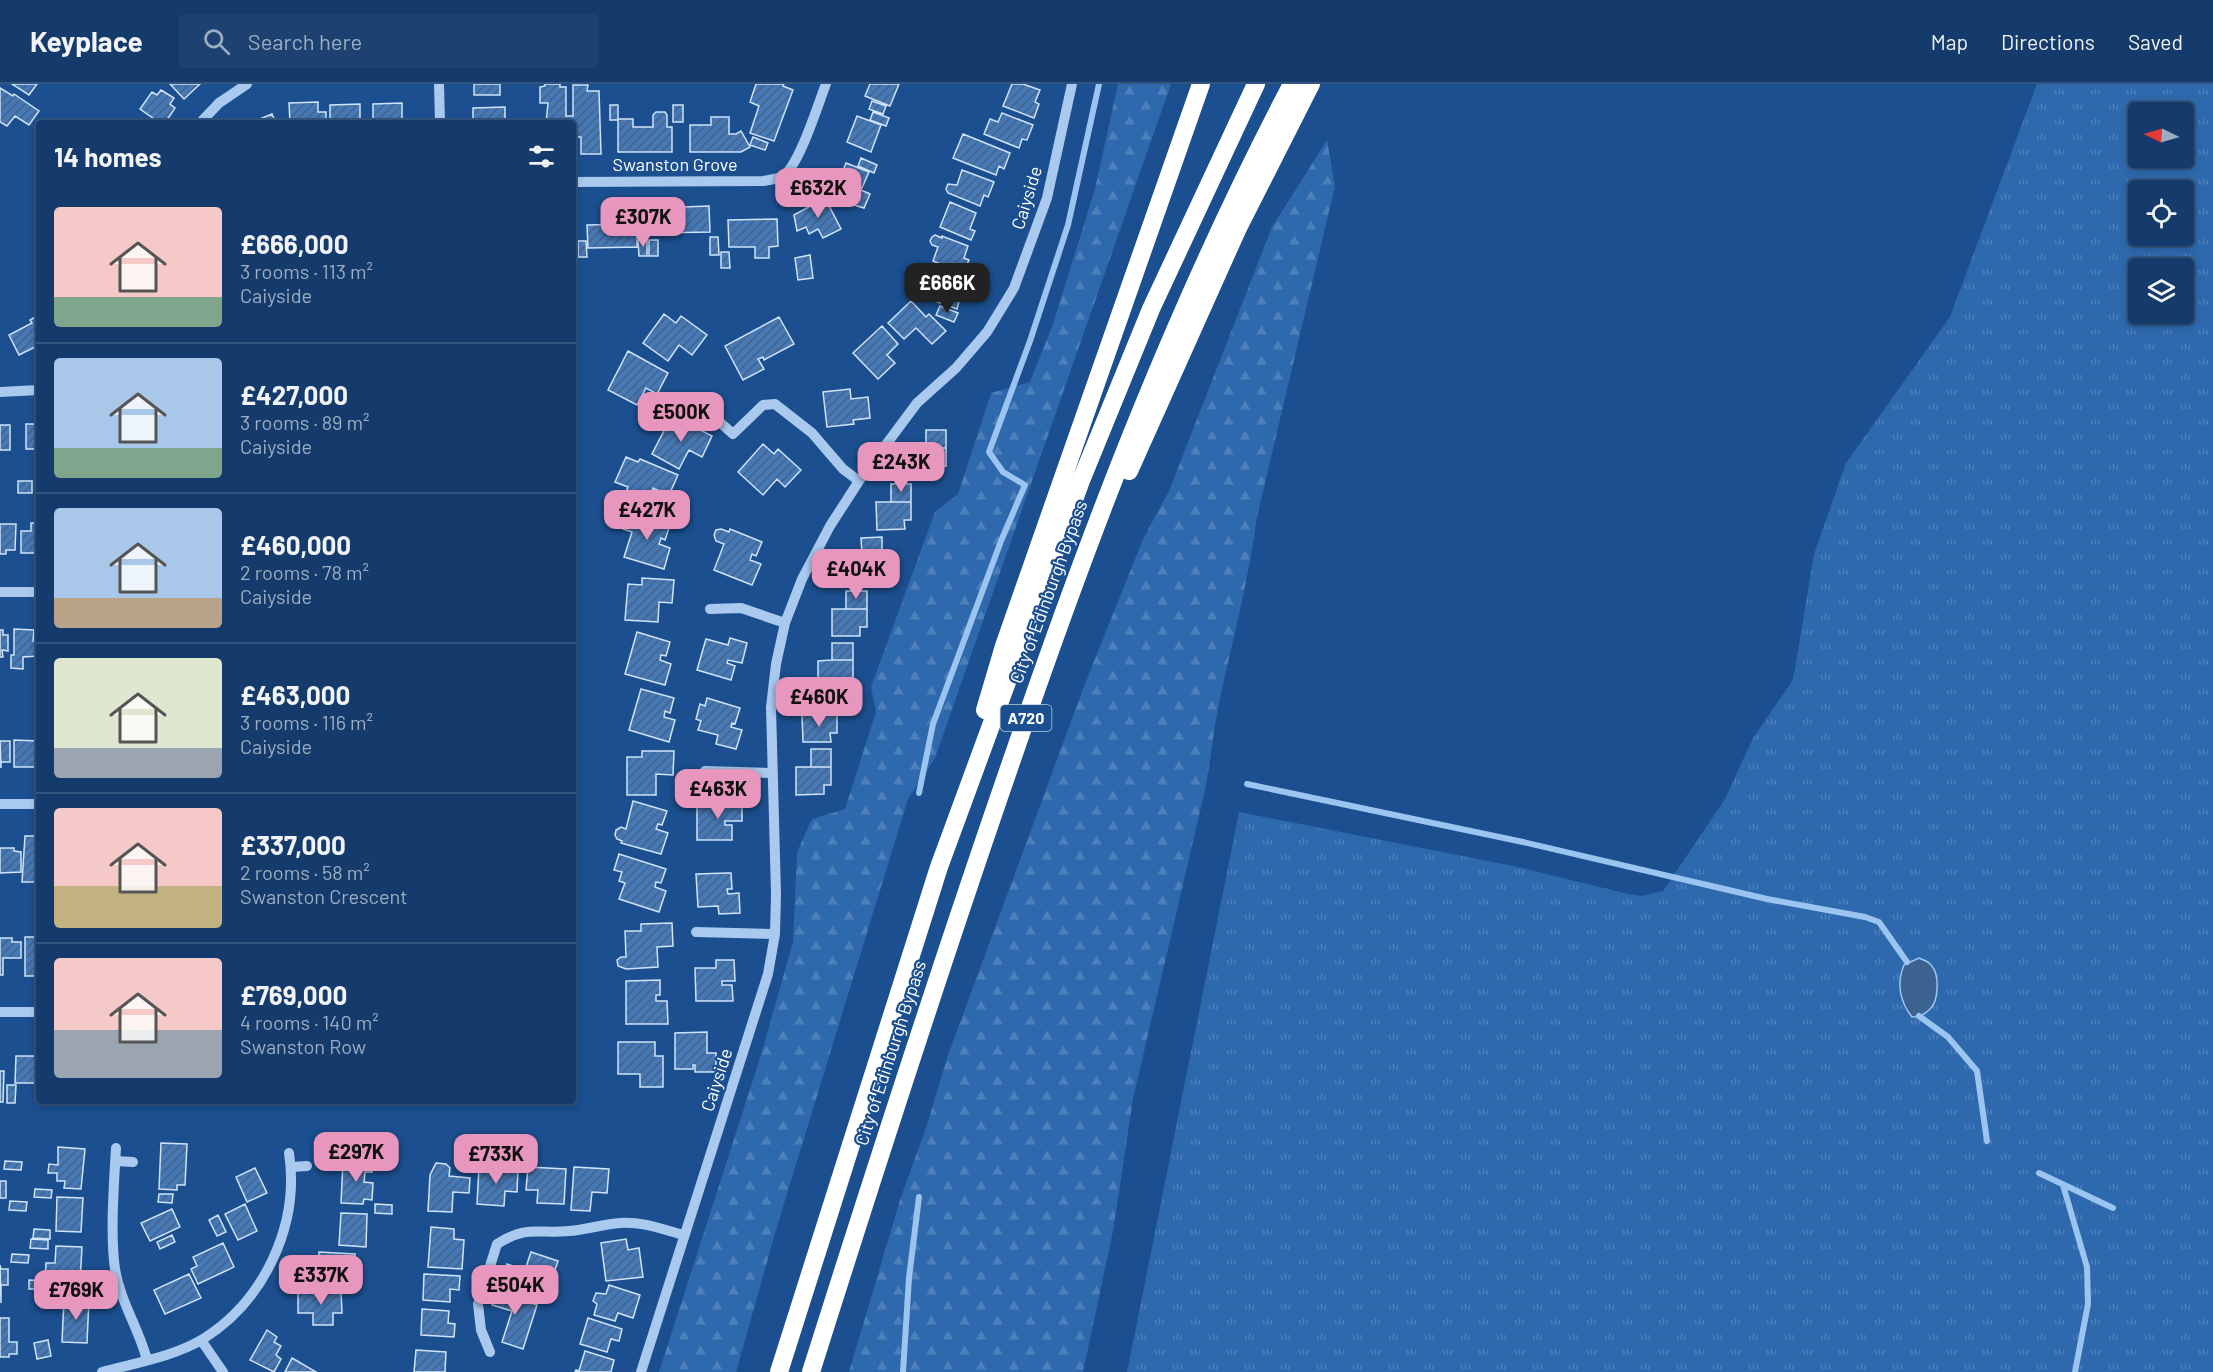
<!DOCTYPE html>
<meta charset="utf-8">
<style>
body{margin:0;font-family:Barlow,sans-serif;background:#1d4271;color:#f1f3f6;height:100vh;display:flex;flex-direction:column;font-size:22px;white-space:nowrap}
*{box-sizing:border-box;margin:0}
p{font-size:20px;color:#9dadc1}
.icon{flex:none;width:33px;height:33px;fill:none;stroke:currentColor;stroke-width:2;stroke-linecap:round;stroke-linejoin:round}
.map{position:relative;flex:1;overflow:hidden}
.drawer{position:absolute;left:36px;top:36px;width:540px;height:984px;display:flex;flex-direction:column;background:#143b6b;border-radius:6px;box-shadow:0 3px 9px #0003,0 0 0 2px #33557e}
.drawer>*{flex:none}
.needle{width:39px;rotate:275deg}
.tools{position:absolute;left:2128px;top:18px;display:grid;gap:12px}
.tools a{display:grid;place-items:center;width:66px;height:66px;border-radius:6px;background:#143b6b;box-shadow:0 3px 9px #0003,0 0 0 2px #33557e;font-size:30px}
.price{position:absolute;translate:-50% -51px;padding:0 14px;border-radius:12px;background:#e797bd;color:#111;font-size:20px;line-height:39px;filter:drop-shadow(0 2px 3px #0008)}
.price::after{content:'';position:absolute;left:50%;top:36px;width:18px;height:14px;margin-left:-9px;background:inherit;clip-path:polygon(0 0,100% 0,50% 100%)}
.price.current{background:#222;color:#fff}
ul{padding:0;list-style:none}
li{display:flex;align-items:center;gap:18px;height:150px;padding:0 18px}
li+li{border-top:2px solid #33557e}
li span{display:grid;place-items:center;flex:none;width:168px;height:120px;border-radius:6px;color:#555}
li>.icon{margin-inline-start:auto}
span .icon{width:72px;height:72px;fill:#fffc;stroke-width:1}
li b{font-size:26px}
h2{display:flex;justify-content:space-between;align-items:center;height:72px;padding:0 18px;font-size:26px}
header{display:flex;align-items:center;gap:36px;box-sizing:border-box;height:84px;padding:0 30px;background:#143b6b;border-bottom:2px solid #33557e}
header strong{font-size:28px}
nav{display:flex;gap:33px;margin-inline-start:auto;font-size:21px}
.search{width:420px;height:54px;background:#1d4271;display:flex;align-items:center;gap:15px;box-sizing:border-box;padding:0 21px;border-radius:6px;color:#9dadc1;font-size:22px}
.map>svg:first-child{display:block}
.grass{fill:url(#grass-tufts);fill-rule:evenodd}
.forest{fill:url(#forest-firs)}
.water{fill:#3c6290;stroke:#9cc4f0;stroke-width:1.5}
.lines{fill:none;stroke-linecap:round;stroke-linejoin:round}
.stream{stroke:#9cc4f0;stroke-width:6}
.building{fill:url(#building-hatch);stroke:#cfe3fa;stroke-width:1.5}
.minor{stroke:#a9c9ee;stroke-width:10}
.highway{stroke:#fff;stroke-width:18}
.labels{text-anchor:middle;stroke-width:4.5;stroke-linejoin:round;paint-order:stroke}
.shield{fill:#1b4f8f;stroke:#bbcadd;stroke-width:1.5}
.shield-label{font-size:16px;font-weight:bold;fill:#fff}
.street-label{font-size:18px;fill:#fff;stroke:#1b4f8f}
</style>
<header>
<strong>Keyplace</strong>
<div class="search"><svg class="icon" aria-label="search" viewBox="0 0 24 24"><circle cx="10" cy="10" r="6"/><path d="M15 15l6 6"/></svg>Search here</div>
<nav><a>Map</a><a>Directions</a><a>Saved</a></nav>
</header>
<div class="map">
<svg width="2213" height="1288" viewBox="0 0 2213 1288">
<defs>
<pattern id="grass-tufts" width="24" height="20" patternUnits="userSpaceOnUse" patternTransform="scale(1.5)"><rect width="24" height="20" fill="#2e69ad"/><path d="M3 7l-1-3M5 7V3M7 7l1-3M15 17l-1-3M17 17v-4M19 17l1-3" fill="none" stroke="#4d80b9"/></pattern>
<pattern id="forest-firs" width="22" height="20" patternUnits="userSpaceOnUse" patternTransform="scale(1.5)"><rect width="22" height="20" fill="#2e69ad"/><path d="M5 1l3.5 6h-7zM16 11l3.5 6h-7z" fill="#4d80b9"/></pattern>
<pattern id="building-hatch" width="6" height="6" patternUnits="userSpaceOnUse" patternTransform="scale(1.5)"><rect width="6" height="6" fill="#4478b7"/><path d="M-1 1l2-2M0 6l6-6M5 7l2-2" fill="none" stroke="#486282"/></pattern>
</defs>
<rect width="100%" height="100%" fill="#1b4f8f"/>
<!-- grass -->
<path class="grass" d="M2037,0h176v1288h-1086l112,-560 279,55 110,27 14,2 21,-5 62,-92 28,-61 40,-58 21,-126 32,-91 104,-146zM2139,28h45v46h-45zM2139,106h45v46h-45zM2139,184h45v46h-45z"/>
<!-- forest -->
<path class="forest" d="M1118,0h53l-236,674 -27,41 -130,424 -42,149h-77l102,-317 32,-113 4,-90 15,-33 33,-10 31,-97 -5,-25 64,-175 23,-18 33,-101 39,-11 23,-58 42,-135z
M1327,56l8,46 -78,331c-8,62 -25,125 -38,186 -6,29 -8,59 -14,87l-72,309 -20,132 -30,141h-234l51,-172 27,-75 21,-70 138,-374 58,-144 25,-46 103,-264z"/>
<!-- water -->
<path class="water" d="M1919,874c4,2 9,3 12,7 9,9 8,37 -2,45 -5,5 -11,7 -17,7 -12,-15 -16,-34 -8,-52z"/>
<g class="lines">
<!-- stream -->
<path class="stream" d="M1247,700l276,58 244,57 98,18 14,5 28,40
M919,709l14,-69 68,-183 24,-56 -22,-13 -14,-20 41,-111 38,-116 31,-141
M1919,932l29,21 29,34 10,70
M2039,1089l74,35
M2063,1101l24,82 1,37 -13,68
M903,1288l6,-94 10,-81"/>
</g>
<!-- building -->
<path class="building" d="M12,0h25l-8,11z
M170,0h30l-16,15z
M474,0h26v11h-26z
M545,0h15v3h6v29h7v-31h15l-1,6h12l2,63h-20v-17h-8v-14h-27l2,-20h-8v-16l5,-1z
M756,0h28l-1,2 10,4 -19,51 -24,-8 9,-27 -9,-4z
M870,0h29l-9,22 -25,-10z
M1012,0h11l17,6 -5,12 4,2 -5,14 -31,-12z
M0,4l13,8 1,-2 25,17 -10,14 -14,-9 -8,10 -7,-4z
M161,6l13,8 -4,6 5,4 -10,15h-5l-20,-14 12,-17 5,3z
M872,17l14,5 -3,8 -14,-5z
M318,18v10h8v11h-36l-1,-20z
M402,19v20h-29v-19z
M360,20v19h-30v-18z
M610,21h8v15h-8z
M673,21h10v17h-10z
M505,23v12h8v4h-36v-3h-4v-12z
M656,28h9l2,3v12h5v25h-54v-33h15v8h20v-12z
M873,28l16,6 -3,8 -16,-6z
M1002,29l31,12 -6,15 -5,-1 -3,9 -35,-14 6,-15 8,3z
M272,30l4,9h-26z
M857,32l24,9 -10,27 -24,-10z
M711,33h18v17h7l5,-3 9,16 -9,5h-51v-27h21z
M963,50l47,19 -6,16 -5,-3 -3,9 -43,-17z
M753,53l15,6 -3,7 -15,-5z
M861,74l16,7 -3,8 -16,-7z
M846,79l23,9 -8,18 9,4 -6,14 -10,-3 2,-5 -21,-8z
M962,86l32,12 -6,15 -4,-2 -4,11 -32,-13 -2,-4 2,-5 9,1z
M825,114l16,31 -18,9 -5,-9 -9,5 -3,-7 -9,4 -3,-16z
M950,118l26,11 -6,16 5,2 -4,9 -31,-13z
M709,122l1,26 -53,1 -1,-25z
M777,135l1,27 -9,1v11h-14v-11h-26l-1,-27z
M637,140v23l-49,1 -1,-23z
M935,151l7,3v-2l26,10 -4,12 5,2 -6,13 -30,-12 5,-14 -6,-2 -2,-4 2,-4z
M710,153h8l1,18h-9z
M647,155v17h-8l-1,-16z
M649,156h9v16h-9z
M578,157h8l1,16h-9z
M721,168h8l1,16h-9z
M810,171l3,23 -15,2 -3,-22z
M927,186l37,13 -7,26 -30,-11 3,-7 -10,-4z
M911,217l15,16 3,-3 17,17 -14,13 -16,-16 -12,11 -16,-16z
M940,222l18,7 -4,9 -18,-7z
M664,230l12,9 5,-7 26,19 -15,20 -13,-10 -11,16 -25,-18z
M39,231v30l-20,10 -10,-20 23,-12 -2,-3z
M779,233l15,27 -30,16 -1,-3 -5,2 6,10 -21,11 -18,-34z
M882,242l16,18 -11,11 8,8 -17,16 -25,-26z
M628,267l40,22 -11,21 -11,-6 -9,17 -29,-15z
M850,305l1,10 17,-2 2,21 -17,2 1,4 -27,3 -4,-35z
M669,337l13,7 3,-6 27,14 -10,21 -13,-7 -10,19 -27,-15z
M26,340h13v25h-13z
M0,341h10v25h-10z
M926,346h20v18h-20z
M763,360l11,10 4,-5 23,21 -16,17 -8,-8 -14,16 -25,-23z
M911,364h35v18h-7v9h-28z
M626,373l12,5 2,-3 38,16 -9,20 -16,-7 -2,6 10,4 -6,14 -32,-13 5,-12 -13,-5z
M18,397h14v12h-14z
M891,400h20v18h-20z
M876,418h35v18h-7l1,9 -28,1z
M628,428l42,13 -5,15 -4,-2 -2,6 11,4 -6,21 -40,-12 8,-25 -9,-3z
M31,439h8v30h-18v-22h10z
M0,440h16l-1,26h-9v4h-6z
M721,445l8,3 1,-3 32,13 -6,14 -4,-2 -2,6 11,4 -9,21 -38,-15 10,-26 -8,-3 -2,-6 2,-5z
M882,453v18h-20l-1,-17z
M847,471h35v19h-7v9h-28z
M642,494l32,2 -2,23 -13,-1 -1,20 -33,-2 3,-36 14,1z
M846,507h21v18h-21z
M832,525h35v18h-7v9h-28z
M14,545l20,1 -1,11h6v15l-16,1v12l-12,-1v-13h3z
M0,546h3v5h5v16l-6,-1 1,7h-3z
M637,548l33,10 -4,14 -5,-1 -1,5 11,4 -6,21 -40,-11z
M730,554l17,5 -5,20 -14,-3 -1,3 8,3 -4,14 -34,-10 9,-31 22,6z
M832,559h21v17h-21z
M832,576h21v19h-7v9h-28v-27z
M641,605l33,9 -4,15 -5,-2 -1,6 11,3 -6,22 -40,-12z
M817,613h20v17l-20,1z
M707,614l33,10 -5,16 -3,-1 -1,4 11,3 -6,19 -20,-5 2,-9 -20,-5 3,-9 -5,-2 4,-15 5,2z
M837,630v19h-7l1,9h-28l-1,-27z
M14,656l25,1v21h-4v5h-21z
M0,657h10v21h-9v6z
M811,665h20v18h-20z
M642,667h32l-1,24 -17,-1v21h-29v-38h15z
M796,683h35v18h-7v9l-28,1z
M717,716h25v21h-17v4h7v15h-35v-33h21z
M633,717l34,10 -5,14 -4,-1 -2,5 12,4 -7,21 -40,-11 1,-2 -5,-2 -2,-4 1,-5 5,-3 5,2z
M25,752h14l-2,46h-15z
M0,764h14v3l7,1v20l-21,1z
M619,770l47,15 -5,14 -5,-1 -1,5 11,4 -7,21 -40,-13 6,-16 -6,-2 3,-9 -8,-2z
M727,789h4l1,16h-5l1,5 11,-1 1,20 -21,1 -1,-8 -20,1 -2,-33z
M672,839l1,23 -16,1 1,20 -32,2 -8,-3 -1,-6 4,-3h5l-1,-26h16v-7z
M25,853h14v39h-14z
M0,854h12v4h9v16h-18v17h-3z
M716,876h18l1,21h-13v4h10l1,16h-37l-1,-33h21z
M660,896v15h-4v6h11l1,23h-42v-43z
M707,948v21h9v19h-21v-7h-2v4h-18v-36z
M618,958h37v14h8v31h-23v-13h-22z
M16,972h23v27h-24z
M0,987h4l-1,31h-3z
M7,1001h9l-1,18h-8z
M161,1059l26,1 -2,41h-8v5l-18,-1z
M58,1063l27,2 -4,40 -17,-1 1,-7h-8v-8h-9l1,-9 9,1z
M5,1077l17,1 -1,8 -17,-1z
M343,1077l30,2 -1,9h-7l-1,10 9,1 -1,17 -8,-1 -1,5 -22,-1z
M436,1079l10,1 4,4 -1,8 21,2 -1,15 -16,-1 -1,20 -24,-1 2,-36z
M479,1083l39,2 -1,23 -12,-1 -1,15 -27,-2z
M528,1083l38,2 -2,35 -27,-1 1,-13h-12z
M574,1083l35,2 -2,24 -15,-1 -2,19 -19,-1z
M255,1084l12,25 -20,9 -11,-25z
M0,1097h6v17h-6z
M35,1105l17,1 -1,8 -17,-1z
M159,1110h14l-1,9 -14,-1z
M57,1113l26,1 -2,34 -25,-1z
M10,1117l17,1 -1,9 -17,-1z
M245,1120l12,27 -19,9 -13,-26z
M375,1120l17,1v9l-17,-1z
M172,1125l8,18 -30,14 -9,-18z
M341,1129l26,1 -1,33 -27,-2z
M218,1131l8,17 -9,4 -8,-16z
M431,1143l23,2v10l10,1 -2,29 -34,-2z
M34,1145l16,1v9l-17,-1z
M172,1151l3,7 -15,7 -3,-7z
M31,1155l17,1v9l-18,-1z
M626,1155l2,11 11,-2 4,29 -37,4 -5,-38z
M223,1159l11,24 -36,17 -7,-15 6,-3 -4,-9z
M56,1162l26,1 -2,35 -35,-2 1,-17h9z
M319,1168l36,2 -2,28 -36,-2z
M531,1168l27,9 -6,18 -9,-3 -6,17 -35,-12 5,-17 18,6z
M12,1170l17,1 -1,8 -17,-1z
M0,1181l1,4h7v16h-7v18z
M189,1190l12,24 -36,16 -11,-24z
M424,1190l36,2 -1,14 -9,-1v13l-27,-2z
M29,1196l17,1 -1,8h-16z
M609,1201l31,10 -7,23 -15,-5 -3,8 -21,-6 3,-11 -4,-3 3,-8 10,1z
M498,1202l25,8 -2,6 16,5 -14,44 -21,-7 10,-31 -20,-6z
M341,1207l1,22h-9v12h-20v-12h-15v-21z
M64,1214l25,1 -2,44 -25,-1z
M422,1225l27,2 -1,12 7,1 -1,13 -33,-2z
M0,1234h9v24h8v12h-8v3h-9z
M588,1234l34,11 -3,12 -8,-2 -4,13 -27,-8z
M267,1246l10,7 -3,5 7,4 -5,9 5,4 -7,13 -24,-12z
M48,1256l3,16 -14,3 -3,-16z
M416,1266l30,2 -1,20h-31z
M585,1267l29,9 -3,12h-36l1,-2 3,1z
M292,1274l24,14h-31z"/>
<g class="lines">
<!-- minor -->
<path class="minor" d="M439,0l1,39
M200,39l19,-20 28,-19
M573,98l190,-1c6,-1 14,-2 19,-4 17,-10 36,-73 44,-93
M0,308l39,-2
M697,318l36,32 30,-29 12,-1 37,29 31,36 16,12
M0,508h39
M710,525l31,-1 44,15
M705,687l67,2
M0,720h39
M696,848l79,2
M0,928h39
M116,1064c-2,35 -6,87 -1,121 5,32 24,60 32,91
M116,1077l17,1
M291,1083l16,-1
M201,1256l22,32
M490,1268l-9,-22 -3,-26 19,-60c31,-19 39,-10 72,-13 17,-1 34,-7 51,-8 22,-2 44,7 64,12
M102,1288c33,-9 71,-15 101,-33 61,-38 97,-114 86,-186
M641,1288l127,-398 7,-40 1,-40 -5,-187 5,-43 9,-41 17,-44 28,-53 29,-45 58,-78 39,-35 31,-36 27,-44 33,-90 25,-114"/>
<!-- highway -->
<path class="highway" d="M1129,387l108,-241 74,-146
M985,626l19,-64 197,-562
M779,1288l160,-505 143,-389 69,-169 105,-225
M811,1288c66,-209 133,-417 205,-624 78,-227 164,-451 276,-664"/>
</g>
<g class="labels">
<!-- shield labels -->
<rect class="shield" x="1000.5" y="621" width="51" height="26" rx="4.5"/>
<g class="shield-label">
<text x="1026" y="640">A720</text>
</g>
<!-- street labels -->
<g class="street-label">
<text x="675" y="87">Swanston Grove</text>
<text transform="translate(1027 114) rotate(-73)" y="6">Caiyside</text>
<text transform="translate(1049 508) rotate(-70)" y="6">City of Edinburgh Bypass</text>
<text transform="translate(891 969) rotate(-72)" y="6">City of Edinburgh Bypass</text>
<text transform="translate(717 996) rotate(-72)" y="6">Caiyside</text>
</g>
</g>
</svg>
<div class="tools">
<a><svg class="needle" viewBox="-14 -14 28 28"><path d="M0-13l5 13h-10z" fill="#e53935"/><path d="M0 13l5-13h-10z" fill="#9dadc1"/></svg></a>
<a><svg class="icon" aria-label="locate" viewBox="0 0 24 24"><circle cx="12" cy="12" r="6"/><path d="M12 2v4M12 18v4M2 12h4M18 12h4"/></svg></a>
<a><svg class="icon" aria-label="layers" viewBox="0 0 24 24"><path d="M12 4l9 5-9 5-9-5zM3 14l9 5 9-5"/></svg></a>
</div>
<b class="price" style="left:818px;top:135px">£632K</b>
<b class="price" style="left:643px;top:164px">£307K</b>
<b class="price current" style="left:947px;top:230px">£666K</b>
<b class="price" style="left:681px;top:359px">£500K</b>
<b class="price" style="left:901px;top:409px">£243K</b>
<b class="price" style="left:647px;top:457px">£427K</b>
<b class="price" style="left:856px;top:516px">£404K</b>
<b class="price" style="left:819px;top:644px">£460K</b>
<b class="price" style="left:718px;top:736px">£463K</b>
<b class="price" style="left:356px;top:1099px">£297K</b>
<b class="price" style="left:496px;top:1101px">£733K</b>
<b class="price" style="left:321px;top:1222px">£337K</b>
<b class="price" style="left:515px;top:1232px">£504K</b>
<b class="price" style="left:76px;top:1237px">£769K</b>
<section class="drawer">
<h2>14 homes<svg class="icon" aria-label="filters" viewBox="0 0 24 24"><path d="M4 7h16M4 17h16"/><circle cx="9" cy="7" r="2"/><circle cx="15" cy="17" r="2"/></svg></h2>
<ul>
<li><span style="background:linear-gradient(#f6c9c9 75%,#7fa58c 0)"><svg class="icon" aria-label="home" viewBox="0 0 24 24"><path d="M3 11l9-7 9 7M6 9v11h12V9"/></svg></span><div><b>£666,000</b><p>3 rooms · 113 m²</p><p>Caiyside</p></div></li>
<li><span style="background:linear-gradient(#a9c7e8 75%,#7fa58c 0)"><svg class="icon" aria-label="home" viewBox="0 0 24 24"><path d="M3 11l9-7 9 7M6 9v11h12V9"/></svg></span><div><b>£427,000</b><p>3 rooms · 89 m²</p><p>Caiyside</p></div></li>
<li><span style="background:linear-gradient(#a9c7e8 75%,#b9a48a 0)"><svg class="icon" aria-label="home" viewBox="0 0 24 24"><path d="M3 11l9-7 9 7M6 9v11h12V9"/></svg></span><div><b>£460,000</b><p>2 rooms · 78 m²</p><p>Caiyside</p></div></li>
<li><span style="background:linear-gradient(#dfe7d0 75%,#9aa5b1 0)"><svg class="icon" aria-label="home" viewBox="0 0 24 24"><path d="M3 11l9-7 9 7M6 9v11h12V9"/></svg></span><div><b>£463,000</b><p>3 rooms · 116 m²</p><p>Caiyside</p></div></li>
<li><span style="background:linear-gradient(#f6c9c9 65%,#c2b280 0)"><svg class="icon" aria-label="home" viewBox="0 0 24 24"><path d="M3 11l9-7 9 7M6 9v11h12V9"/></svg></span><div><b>£337,000</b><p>2 rooms · 58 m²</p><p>Swanston Crescent</p></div></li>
<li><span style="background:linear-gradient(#f6c9c9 60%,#9aa5b1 0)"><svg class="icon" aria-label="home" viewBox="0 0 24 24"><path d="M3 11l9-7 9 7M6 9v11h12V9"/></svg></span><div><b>£769,000</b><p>4 rooms · 140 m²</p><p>Swanston Row</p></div></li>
</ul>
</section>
</div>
